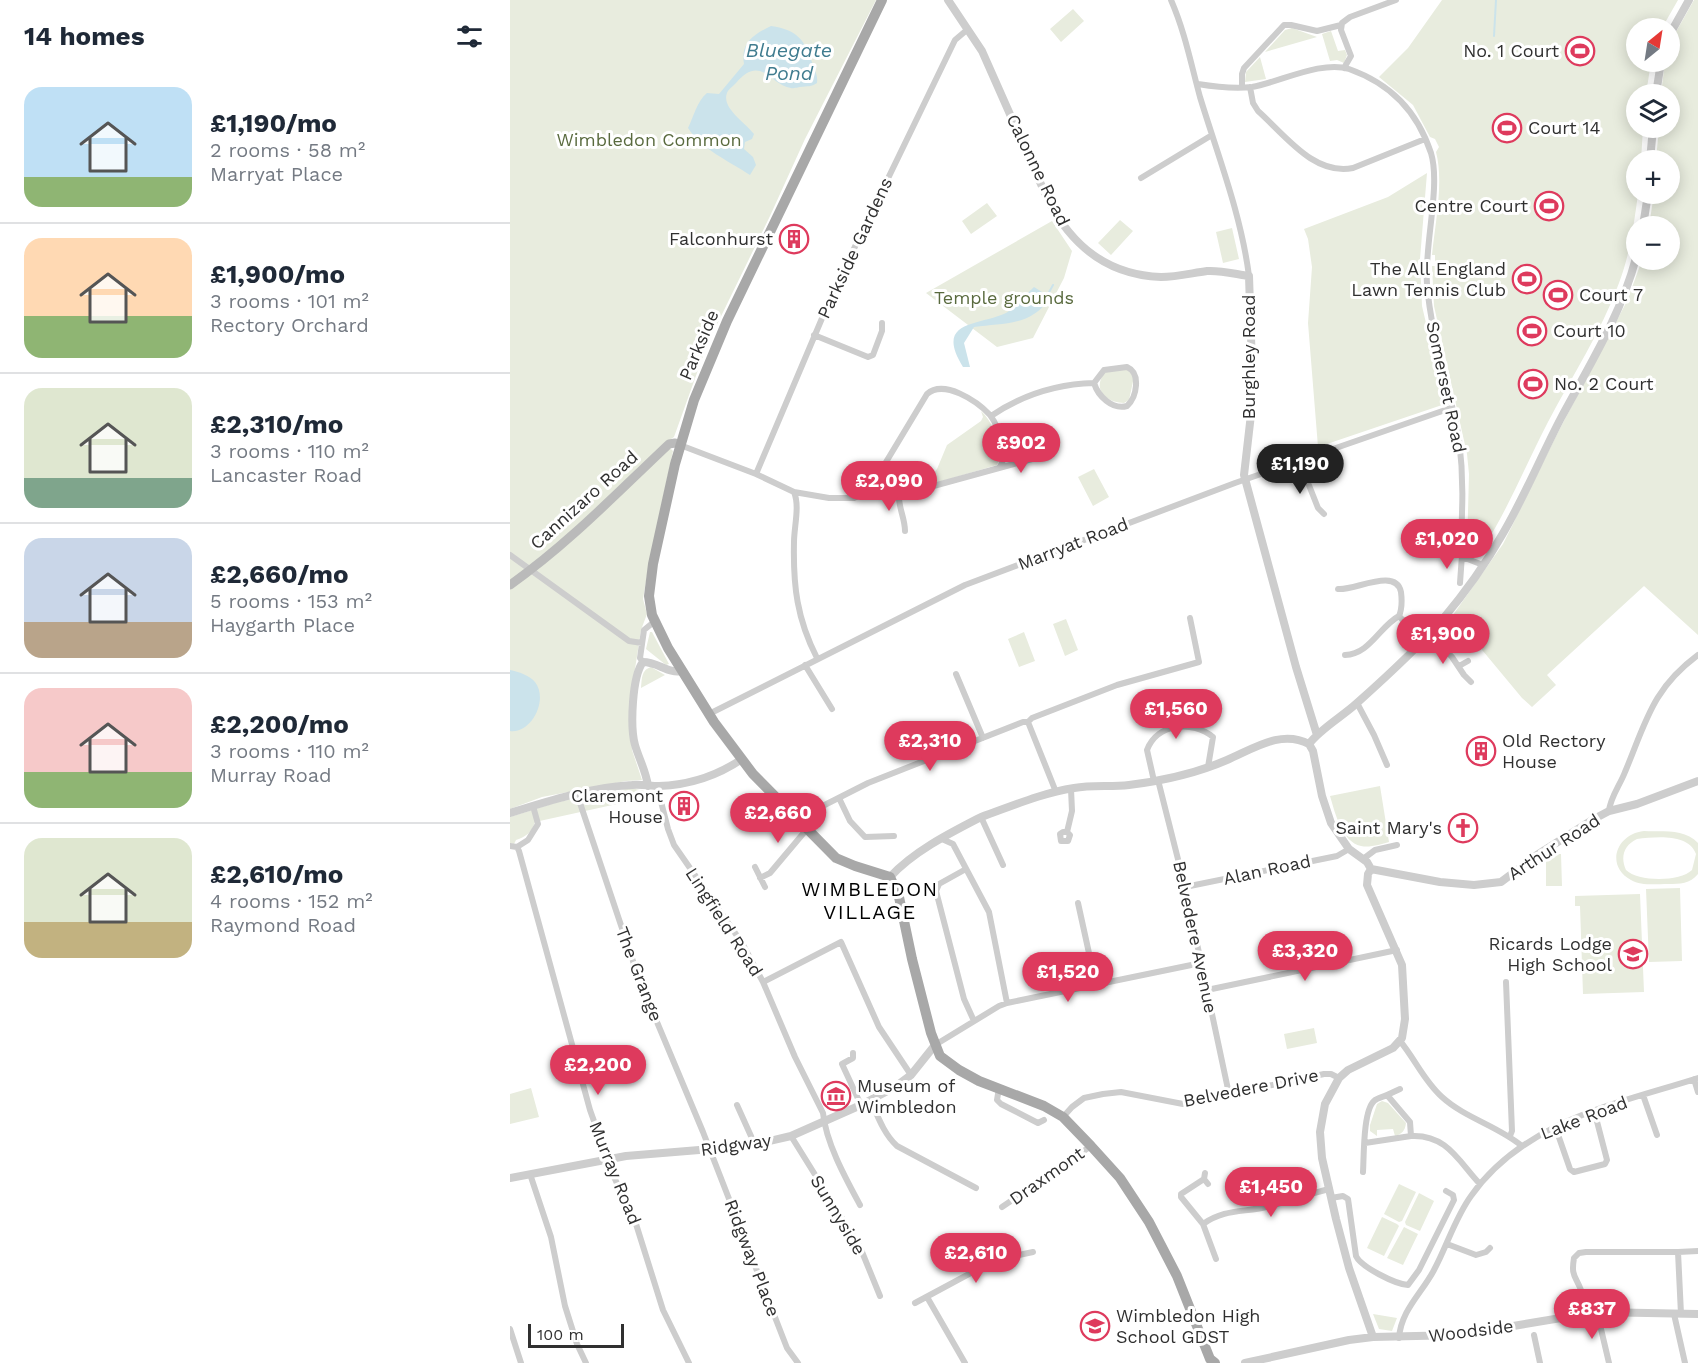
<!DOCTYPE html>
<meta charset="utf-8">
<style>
body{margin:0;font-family:"Work Sans",sans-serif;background:#f2f2f3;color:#1f2937;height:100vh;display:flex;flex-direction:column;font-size:22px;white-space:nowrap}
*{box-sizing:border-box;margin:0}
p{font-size:20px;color:#747a83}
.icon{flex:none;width:33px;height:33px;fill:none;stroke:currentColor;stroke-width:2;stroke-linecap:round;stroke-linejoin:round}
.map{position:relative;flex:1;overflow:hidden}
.drawer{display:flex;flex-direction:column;background:#fff;width:510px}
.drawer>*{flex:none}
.needle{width:39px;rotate:30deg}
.tools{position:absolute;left:1116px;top:18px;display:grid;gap:12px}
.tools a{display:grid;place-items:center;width:54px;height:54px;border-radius:50%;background:#fff;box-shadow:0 3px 15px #0003;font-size:30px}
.scale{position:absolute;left:18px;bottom:15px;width:96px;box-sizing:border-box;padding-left:6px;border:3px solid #303030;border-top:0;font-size:16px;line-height:21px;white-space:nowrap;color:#303030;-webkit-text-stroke:4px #fff;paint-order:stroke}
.price{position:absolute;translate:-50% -51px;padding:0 14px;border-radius:21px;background:#de3a5d;color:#fff;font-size:20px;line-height:39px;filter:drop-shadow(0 2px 3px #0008)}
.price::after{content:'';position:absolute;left:50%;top:36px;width:18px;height:14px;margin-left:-9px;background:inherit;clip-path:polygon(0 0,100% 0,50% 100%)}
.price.current{background:#222;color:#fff}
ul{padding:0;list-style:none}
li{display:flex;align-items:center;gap:18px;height:150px;padding:0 24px}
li+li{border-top:2px solid #e0e1e3}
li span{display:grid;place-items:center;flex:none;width:168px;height:120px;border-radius:18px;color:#555}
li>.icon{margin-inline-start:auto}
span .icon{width:72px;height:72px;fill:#fffc;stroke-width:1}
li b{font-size:26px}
h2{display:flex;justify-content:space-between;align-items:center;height:72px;padding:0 24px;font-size:26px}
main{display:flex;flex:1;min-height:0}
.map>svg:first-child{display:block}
.green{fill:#e8ecde;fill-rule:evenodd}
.water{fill:#cbe3eb}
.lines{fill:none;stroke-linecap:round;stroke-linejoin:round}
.stream{stroke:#cbe3eb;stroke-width:2}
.minor{stroke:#cdcdcd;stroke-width:6}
.tertiary{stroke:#cdcdcd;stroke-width:8}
.secondary{stroke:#bababa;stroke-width:9}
.primary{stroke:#a8a8a8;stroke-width:10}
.labels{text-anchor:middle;stroke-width:6;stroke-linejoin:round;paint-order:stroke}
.poi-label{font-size:18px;fill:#303030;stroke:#fff;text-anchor:end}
.park-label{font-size:18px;fill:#596a3e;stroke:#fff}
.street-label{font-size:18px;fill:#303030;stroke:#fff}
.water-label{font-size:20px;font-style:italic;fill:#407c8f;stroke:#fff}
.neighbourhood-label{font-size:20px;letter-spacing:1.5px;fill:#000;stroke:#fff}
</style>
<main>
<section class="drawer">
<h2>14 homes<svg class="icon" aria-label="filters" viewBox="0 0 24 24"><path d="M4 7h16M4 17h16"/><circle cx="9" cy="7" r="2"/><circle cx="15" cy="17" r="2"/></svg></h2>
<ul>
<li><span style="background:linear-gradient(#bfe0f5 75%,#8fb573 0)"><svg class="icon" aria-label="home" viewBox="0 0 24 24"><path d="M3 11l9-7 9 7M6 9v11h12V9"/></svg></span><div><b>£1,190/mo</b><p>2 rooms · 58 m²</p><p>Marryat Place</p></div></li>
<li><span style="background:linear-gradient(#ffd9b3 65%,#8fb573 0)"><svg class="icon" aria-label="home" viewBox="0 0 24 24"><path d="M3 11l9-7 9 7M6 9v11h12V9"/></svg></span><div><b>£1,900/mo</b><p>3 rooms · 101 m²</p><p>Rectory Orchard</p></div></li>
<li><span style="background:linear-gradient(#dfe7d0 75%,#7fa58c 0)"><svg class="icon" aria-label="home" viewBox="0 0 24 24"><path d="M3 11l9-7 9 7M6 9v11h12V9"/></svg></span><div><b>£2,310/mo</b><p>3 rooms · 110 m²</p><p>Lancaster Road</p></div></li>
<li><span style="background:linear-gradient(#c9d6e8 70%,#b9a48a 0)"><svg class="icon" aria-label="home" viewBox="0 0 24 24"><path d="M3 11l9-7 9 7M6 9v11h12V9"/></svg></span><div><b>£2,660/mo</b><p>5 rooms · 153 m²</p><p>Haygarth Place</p></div></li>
<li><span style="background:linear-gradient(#f6c9c9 70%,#8fb573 0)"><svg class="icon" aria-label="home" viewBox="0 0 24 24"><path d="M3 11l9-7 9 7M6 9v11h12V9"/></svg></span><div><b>£2,200/mo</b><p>3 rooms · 110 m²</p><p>Murray Road</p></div></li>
<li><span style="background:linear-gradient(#dfe7d0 70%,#c2b280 0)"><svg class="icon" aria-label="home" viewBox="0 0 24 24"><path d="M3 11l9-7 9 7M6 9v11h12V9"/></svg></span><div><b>£2,610/mo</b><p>4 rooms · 152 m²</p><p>Raymond Road</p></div></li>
</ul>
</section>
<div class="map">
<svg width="1188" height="1363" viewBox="0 0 1188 1363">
<rect width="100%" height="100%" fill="#fff"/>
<!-- green -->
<path class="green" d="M0,0h366l-71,139 -35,77 -63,129 -33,92 -3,2 -1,9 3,3 -24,112 -6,36 4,15 -6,16 -12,78 3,42 10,30 -16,1 -84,16 -32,12z
M932,0h236l-16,28h-26v34h15l-5,32h-10v34h7l-2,32h-5v34h2c-4,30 -8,60 -19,89 -18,49 -47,93 -71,139 -23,44 -41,90 -68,131l-13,-4 2,-75 -2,-20 -33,-148 -2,-40h3v-11h-3c3,-31 12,-73 4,-103l3,-5 -4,-8 -5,-2 -17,-32 -34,-28 29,-29z
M1184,0h4v635l-54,-49 -97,89 9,10 -24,22 -10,-9 -69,-83 50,-71 11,-22 41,-84 72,-137 15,-41h28v-34h-21l5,-32h16v-34h-14l3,-32h11v-34h-9l4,-32h5v-17l2,-6z
M563,9l11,12 -23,21 -11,-13z
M782,28l25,9 -52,15 20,-22z
M821,31l7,20 7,-1 2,5 -3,8 -7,-3 -7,1 -8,-27z
M750,57l6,22 -21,3 1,-10z
M917,173l-7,86 2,47 23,98 -127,43 -10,-124 4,-56 -4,-28 -4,-10 84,-32z
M477,203l10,13 -26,18 -9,-13z
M610,220l13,11 -22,24 -13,-12z
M542,221l20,30 -8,27 -31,60 -36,9 -71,-54z
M722,228l7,31 -16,4 -7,-31z
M617,369l7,8 -5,23 -5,3c-19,-1 -32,-14 -19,-31z
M471,411c12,11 25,39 16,54l-82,24 -13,1 -17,-8 -3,-7 4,-4 8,6 31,-1 8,-2 4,-5 10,-24 34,-24 2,-4z
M584,469l15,28 -16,9 -15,-29z
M556,619l12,31 -13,6 -12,-32z
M140,632h2l17,32 -3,1 -20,-16z
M514,632l11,29 -16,6 -11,-28z
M141,667l14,8 -24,13c1,-9 0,-18 10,-21z
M870,786l9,56c-8,2 -19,6 -28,4 -19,-4 -26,-33 -31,-50z
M121,788l18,4 -2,3 -30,9 -82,18c-3,10 -9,15 -19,18l-2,4 -4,-1v-26l48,-15z
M1134,831c19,1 40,-3 54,12v31c-8,10 -18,10 -30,10 -12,0 -27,2 -37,-4 -26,-14 -15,-46 13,-49zM1127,839c19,-2 51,-6 59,15l-4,16c-12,12 -54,12 -66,0 -6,-13 -2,-25 11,-31z
M1036,854h15l1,32h-16z
M1170,888l2,73 -33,1 -3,-73z
M1130,894l4,98 -61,2 -3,-88h-5v-10z
M804,1028l3,15 -30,6 -3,-15z
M21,1088l8,29 -29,7v-30z
M872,1101l6,2 18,20c-1,8 -4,11 -11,13l-2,-7 -16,1v6l-7,-5v-6l7,-21z
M889,1184l17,8 -14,29 -3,1 -15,-8z
M909,1193l15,8 -14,30 -14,-6 -1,-3z
M872,1217l15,7 2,2 -15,30 -17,-8z
M894,1227l14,7 -15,31 -16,-7z
M863,1314l24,4 -5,13 -13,-2z"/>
<!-- water -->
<path class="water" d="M261,26c27,4 34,14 42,39 2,7 5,10 4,18 -6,4 -9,3 -17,4 -1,0 -8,2 -9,1 -20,-2 -30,-35 -55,-5 -3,3 -8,7 -9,10 -6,15 19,30 27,41l-2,5 -7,3 -1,7 9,8 3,8 -6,10c-21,-14 -49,-26 -62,-47 6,-12 9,-27 19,-35l12,1 25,-30c-4,-22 11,-30 27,-38z
M524,287l16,10c-17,29 -46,26 -76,30l-10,16 6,24h-7c-29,-47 15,-41 43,-54 10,-6 19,-18 28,-26z
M0,670c9,2 19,5 25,12 14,18 -4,52 -25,49z"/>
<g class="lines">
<!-- stream -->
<path class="stream" d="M984,36l2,-36
M537,296l6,-11"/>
<!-- minor -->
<path class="minor" d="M661,0c14,32 20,64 29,97 18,59 41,117 49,179
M834,68l7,-12 -10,-26 1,-7 8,-6 46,-17
M688,84c18,3 35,5 54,3 28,-5 70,-27 97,-18 42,15 68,42 82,84 10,33 -7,93 -4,131 4,53 23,103 32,155 3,24 4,48 3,73 0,13 -2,27 -1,40l4,6 18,7
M732,87v-13l2,-6 40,-43h7l26,6 24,-6
M740,87l3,16 5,8c27,24 56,65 95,57l72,-29
M631,178l71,-43
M304,335l54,22 5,-2 9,-24v-8
M617,367c14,6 10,30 0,39 -15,4 -29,-10 -33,-23l10,-13z
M481,416c31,-21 65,-32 103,-33
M170,445l76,29 38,18 35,6h25l9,-4 11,-12 53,-88c17,-15 50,7 63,21 8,10 11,23 13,35 0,8 1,12 -4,18l-91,25c-13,1 -23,-5 -34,-11
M789,460l19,48 6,6
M489,468l37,-10
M246,474l78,-184 121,-250 13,-11
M284,492c6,14 0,35 0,50 -1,44 3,77 23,116
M389,494c-1,13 6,24 6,37
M0,555l119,86 13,2
M950,583l2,-28
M828,589c16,2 58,-22 63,3 1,8 1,17 -2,24l23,25
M919,633l23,24 12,18 7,7
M835,655c25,-1 34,-28 54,-39
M133,662l-3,-4 4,-28 11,-9
M295,665l27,44
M949,666l9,-5
M446,674l27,64
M847,703l17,32 13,30
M199,714l256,-129 270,-102 216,-75
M518,722l28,70
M648,780l27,107 44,207
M644,781l-7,-31c10,-27 46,-30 66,-13l-5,30
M147,786l11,43 6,16 68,98 21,39 32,75 28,56c3,30 23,66 37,92
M67,794l62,185 64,153 84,216 11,15
M329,798l11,23 15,16 29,-1
M1099,811c1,-13 11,-26 16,-39 21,-50 27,-83 73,-117
M471,817l22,48
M287,819l71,-36 155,-61h5l4,-4 85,-33 82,-23 -9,-44
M557,832l3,3 -2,6h-7l-1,-7 3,-2h4l5,-21 -1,-22
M432,839l11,5 36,68 18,91
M0,846l7,1 2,4 71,259 24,67 22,47 27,86 26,53
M7,847l11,-7 10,-16 -5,-18
M853,859l12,-9 22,-5
M245,867l10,20
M456,869l-27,15 -3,7 28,108 10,22
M250,878l10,-5 37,-44
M675,887l152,-31 12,-7
M568,903l18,82
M253,982l78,-40 38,85 32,48
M996,982l6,149 -2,5
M697,990l190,-40
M890,1041c15,18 24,40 42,56 23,21 56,29 80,49
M425,1045l64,-39 8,-3 194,-40
M343,1053v5l-11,6 19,41
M1184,1079l4,13
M489,1088l-2,12 4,4 37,19 6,-3
M877,1095l13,-6
M1133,1095l14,40
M361,1101c7,16 13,33 26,45l79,42
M227,1105l18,40
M553,1117l9,-10 12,-9 19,-4 18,-2 62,12 141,-30h7l8,4
M1045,1126l15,43 4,3 31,-8 2,-4 -13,-50
M281,1136l69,111 20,49
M901,1136c36,-2 48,26 69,48
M853,1172c1,-16 0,-61 11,-71 3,-3 9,-4 13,-6l23,27 1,14 -46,7
M695,1173l-1,6 4,5
M20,1174l21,63 14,69 12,38 9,19
M694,1179l-23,15v3l22,27 13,35
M821,1198l12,-2 5,3 8,57c5,11 39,28 52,29l11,-15 35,-70 -1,-5 -7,-4
M492,1207l89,-61
M693,1224c23,-16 42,-11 67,-18 20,-5 39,-12 59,-17
M937,1244l29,11 10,-3 4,-4
M417,1297l38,66
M405,1303l80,-43 38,-8
M1087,1312l12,51
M1075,1314c-1,-8 -2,-17 -4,-24 -6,-15 -10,-14 -7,-32l5,-5 7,-1h92
M1164,1314l11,49
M1171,1314l-3,-62 20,-1
M0,1329l11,34
M1024,1335l6,28
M889,1338c2,-28 23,-45 35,-68 13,-24 21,-52 37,-74 53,-75 145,-92 227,-118"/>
<!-- tertiary -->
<path class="tertiary" d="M438,0l34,51 66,149c24,46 59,75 113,77 16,0 31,-4 46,-6 13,-1 28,3 42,5l4,121 -9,78 52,192 21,68
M1160,34l19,-34
M1146,94l5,-32
M1140,160l3,-32
M1133,226l5,-32
M799,744c11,-15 34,-28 48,-41 28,-25 61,-55 85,-83 22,-26 43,-55 60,-85 22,-37 39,-79 59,-117 28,-52 60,-103 75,-160
M799,744l4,7 9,45 9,27 18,26 18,13 4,7
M138,786c-2,-15 -9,-27 -13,-41 -5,-18 -3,-69 8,-83 15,0 25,12 39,9
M0,813c38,-12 82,-26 122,-28 9,-1 18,1 27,1 31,-1 58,-10 83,-27
M861,869l-3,5 -1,11 35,80 3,54 -3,19 -9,10 -45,22 -9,8 -14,26 -5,28 2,26 14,61 13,49 24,69
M861,869l69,13 34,3 27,-3 36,-27 57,-36 15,-8 28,-7 61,-23
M380,877c24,-26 60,-44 91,-60 31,-11 61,-24 93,-29 18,-3 37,-1 55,-3 32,-4 68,-12 98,-25 26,-11 54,-31 82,-16
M0,1178l116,-22 122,-10 43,-10 70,-31 34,-18 16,-12 24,-30
M735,1363l104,-23 24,-3 86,-2 138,-23 101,2"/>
<!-- secondary -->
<path class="secondary" d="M0,585c58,-41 108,-93 159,-141l6,-1 5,2"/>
<!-- primary -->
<path class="primary" d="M372,0l-155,321 -33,79 -19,64 -22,100 -4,32 3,19 16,33 46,74 39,52 83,84 19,8 35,11 9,20 13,62 19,74 9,23 19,14 20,11 65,25 19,11 28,29 29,32 29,44 28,54 33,83 5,4"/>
</g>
<!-- icons -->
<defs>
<g id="stadium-ring" transform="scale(1.5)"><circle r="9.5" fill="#fff" stroke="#de3a5d" stroke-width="1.5"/><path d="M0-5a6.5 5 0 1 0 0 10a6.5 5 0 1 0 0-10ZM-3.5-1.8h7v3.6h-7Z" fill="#de3a5d"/></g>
<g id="building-ring" transform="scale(1.5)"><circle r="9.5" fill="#fff" stroke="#de3a5d" stroke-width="1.5"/><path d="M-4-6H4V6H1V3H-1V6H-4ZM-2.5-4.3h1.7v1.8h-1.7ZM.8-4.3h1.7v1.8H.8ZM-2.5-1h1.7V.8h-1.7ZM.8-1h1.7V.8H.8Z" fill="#de3a5d"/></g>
<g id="church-ring" transform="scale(1.5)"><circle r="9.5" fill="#fff" stroke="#de3a5d" stroke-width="1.5"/><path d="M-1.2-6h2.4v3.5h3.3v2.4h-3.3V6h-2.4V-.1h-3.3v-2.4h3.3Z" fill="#de3a5d"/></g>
<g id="school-ring" transform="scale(1.5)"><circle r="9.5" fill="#fff" stroke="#de3a5d" stroke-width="1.5"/><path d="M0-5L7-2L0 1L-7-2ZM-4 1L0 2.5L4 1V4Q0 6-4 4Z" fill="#de3a5d"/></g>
<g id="museum-ring" transform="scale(1.5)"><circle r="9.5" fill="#fff" stroke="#de3a5d" stroke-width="1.5"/><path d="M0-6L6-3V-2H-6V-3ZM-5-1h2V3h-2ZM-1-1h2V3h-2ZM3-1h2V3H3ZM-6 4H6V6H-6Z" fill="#de3a5d"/></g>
</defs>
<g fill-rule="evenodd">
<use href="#stadium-ring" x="1070" y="51"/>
<use href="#stadium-ring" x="997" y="128"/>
<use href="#stadium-ring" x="1039" y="206"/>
<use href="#building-ring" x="284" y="239"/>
<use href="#stadium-ring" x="1017" y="279"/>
<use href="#stadium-ring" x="1048" y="295"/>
<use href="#stadium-ring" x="1022" y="331"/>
<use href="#stadium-ring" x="1023" y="384"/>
<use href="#building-ring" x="971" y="751"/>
<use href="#building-ring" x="174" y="806"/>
<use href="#church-ring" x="953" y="828"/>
<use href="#school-ring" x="1123" y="954"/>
<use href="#museum-ring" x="326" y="1096"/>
<use href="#school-ring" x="585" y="1326"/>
</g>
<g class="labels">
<!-- poi labels -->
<g class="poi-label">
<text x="1049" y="57">No. 1 Court</text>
<text x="1018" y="134" text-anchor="start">Court 14</text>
<text x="1018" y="212">Centre Court</text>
<text x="263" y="245">Falconhurst</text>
<text x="996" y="275">The All England<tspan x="996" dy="21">Lawn Tennis Club</tspan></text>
<text x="1069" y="301" text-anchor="start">Court 7</text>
<text x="1043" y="337" text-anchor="start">Court 10</text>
<text x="1044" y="390" text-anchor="start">No. 2 Court</text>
<text x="992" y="747" text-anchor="start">Old Rectory<tspan x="992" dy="21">House</tspan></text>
<text x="153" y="802">Claremont<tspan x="153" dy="21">House</tspan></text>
<text x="932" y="834">Saint Mary's</text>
<text x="1102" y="950">Ricards Lodge<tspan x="1102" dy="21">High School</tspan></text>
<text x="347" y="1092" text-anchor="start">Museum of<tspan x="347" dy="21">Wimbledon</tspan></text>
<text x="606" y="1322" text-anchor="start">Wimbledon High<tspan x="606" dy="21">School GDST</tspan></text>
</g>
<!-- park labels -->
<g class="park-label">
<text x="139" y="146">Wimbledon Common</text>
<text x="494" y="304">Temple grounds</text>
</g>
<!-- street labels -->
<g class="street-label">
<text transform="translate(528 170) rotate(64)" y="6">Calonne Road</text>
<text transform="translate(345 248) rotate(-65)" y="6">Parkside Gardens</text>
<text transform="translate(189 345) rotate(-67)" y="6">Parkside</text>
<text transform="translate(739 357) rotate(-90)" y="6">Burghley Road</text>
<text transform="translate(936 387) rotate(78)" y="6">Somerset Road</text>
<text transform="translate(74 500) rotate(-42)" y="6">Cannizaro Road</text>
<text transform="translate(563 544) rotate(-21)" y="6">Marryat Road</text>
<text transform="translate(1044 847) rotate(-33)" y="6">Arthur Road</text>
<text transform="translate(757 870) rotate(-12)" y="6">Alan Road</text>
<text transform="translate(214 922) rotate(57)" y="6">Lingfield Road</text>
<text transform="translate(685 937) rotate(78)" y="6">Belvedere Avenue</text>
<text transform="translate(129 974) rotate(69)" y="6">The Grange</text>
<text transform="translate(741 1088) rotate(-11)" y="6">Belvedere Drive</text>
<text transform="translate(1074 1118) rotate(-21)" y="6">Lake Road</text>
<text transform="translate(226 1145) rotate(-8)" y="6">Ridgway</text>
<text transform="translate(105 1173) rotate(68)" y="6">Murray Road</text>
<text transform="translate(537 1176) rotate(-35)" y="6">Draxmont</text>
<text transform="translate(328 1215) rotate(59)" y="6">Sunnyside</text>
<text transform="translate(242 1258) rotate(69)" y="6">Ridgway Place</text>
<text transform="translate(961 1331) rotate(-7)" y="6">Woodside</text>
</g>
<!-- water labels -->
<g class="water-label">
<text x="279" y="57">Bluegate<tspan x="279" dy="23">Pond</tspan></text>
</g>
<!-- neighbourhood labels -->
<g class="neighbourhood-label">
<text x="360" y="896">WIMBLEDON<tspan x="360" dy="23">VILLAGE</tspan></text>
</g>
</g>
</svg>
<div class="tools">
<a><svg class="needle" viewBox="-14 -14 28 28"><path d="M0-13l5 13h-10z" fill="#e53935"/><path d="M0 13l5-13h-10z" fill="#747a83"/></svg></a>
<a><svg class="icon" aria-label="layers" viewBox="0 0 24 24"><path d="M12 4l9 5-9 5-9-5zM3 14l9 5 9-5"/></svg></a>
<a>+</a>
<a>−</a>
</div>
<div class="scale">100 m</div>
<b class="price" style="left:511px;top:474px">£902</b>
<b class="price current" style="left:790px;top:495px">£1,190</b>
<b class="price" style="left:379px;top:512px">£2,090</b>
<b class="price" style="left:937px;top:570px">£1,020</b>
<b class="price" style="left:933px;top:665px">£1,900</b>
<b class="price" style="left:666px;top:740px">£1,560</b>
<b class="price" style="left:420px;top:772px">£2,310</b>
<b class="price" style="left:268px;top:844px">£2,660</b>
<b class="price" style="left:795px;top:982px">£3,320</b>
<b class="price" style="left:558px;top:1003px">£1,520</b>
<b class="price" style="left:88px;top:1096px">£2,200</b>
<b class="price" style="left:761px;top:1218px">£1,450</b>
<b class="price" style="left:466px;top:1284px">£2,610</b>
<b class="price" style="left:1082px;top:1340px">£837</b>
</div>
</main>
